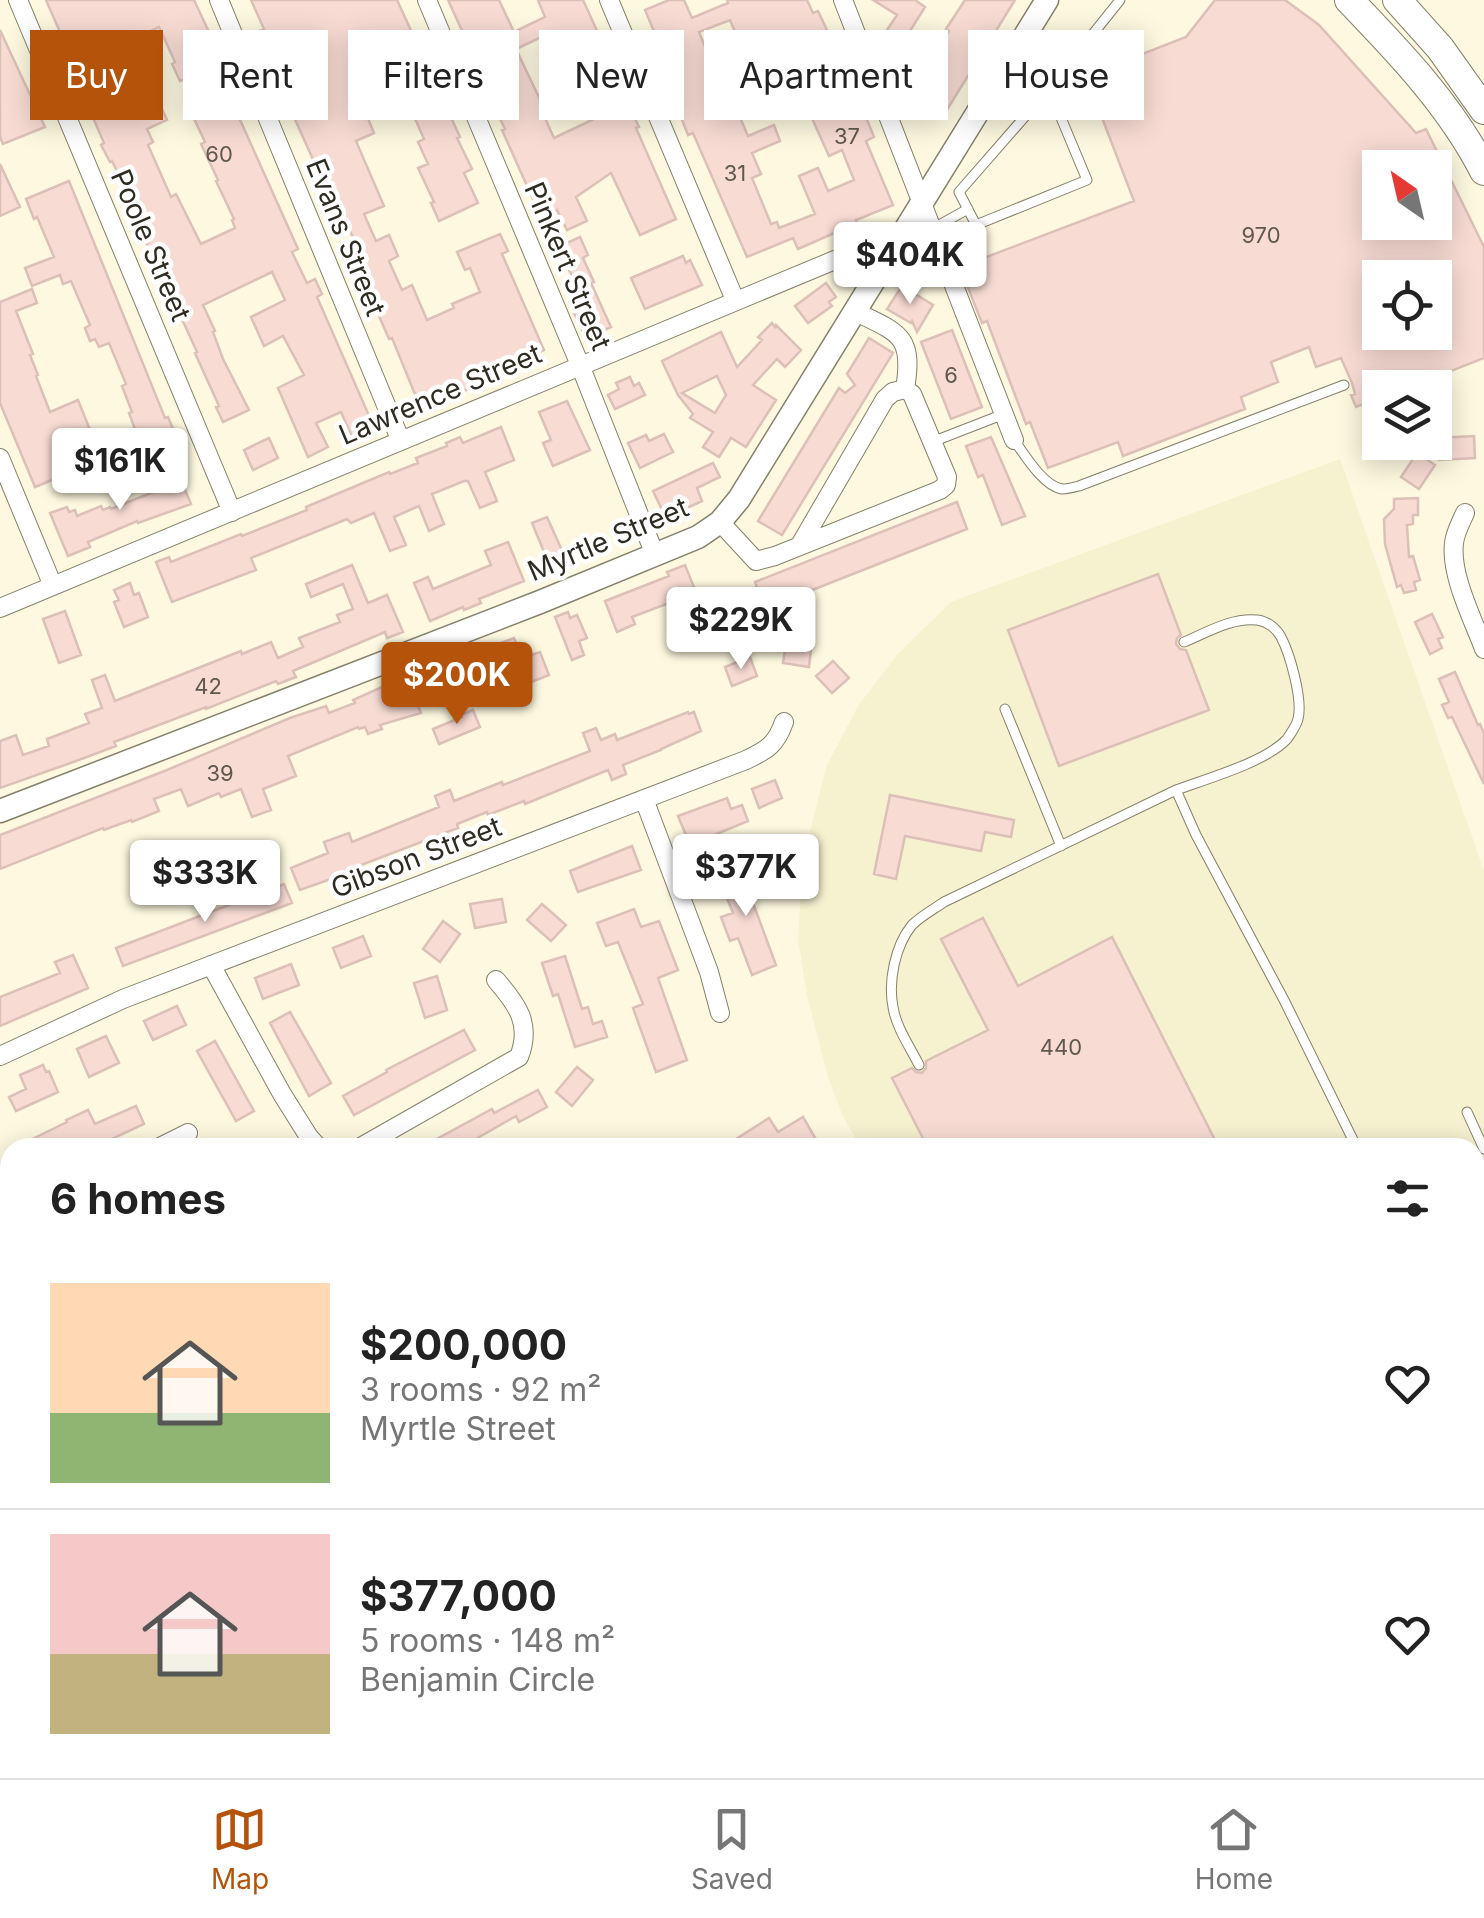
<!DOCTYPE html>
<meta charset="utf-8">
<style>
body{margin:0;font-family:Inter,sans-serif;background:#f6f6f6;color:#222;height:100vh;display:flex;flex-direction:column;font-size:38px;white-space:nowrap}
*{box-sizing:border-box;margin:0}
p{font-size:32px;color:#767676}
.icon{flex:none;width:55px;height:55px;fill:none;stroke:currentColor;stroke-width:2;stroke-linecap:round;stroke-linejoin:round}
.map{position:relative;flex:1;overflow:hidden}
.panel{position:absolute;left:0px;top:1138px;width:1485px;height:642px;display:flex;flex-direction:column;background:#fff;border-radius:30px 30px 0 0;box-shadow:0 5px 25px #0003}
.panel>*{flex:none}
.top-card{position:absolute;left:30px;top:30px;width:1425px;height:90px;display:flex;gap:20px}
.needle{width:65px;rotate:326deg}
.controls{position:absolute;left:1362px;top:150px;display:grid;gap:20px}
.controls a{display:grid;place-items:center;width:90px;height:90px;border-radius:0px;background:#fff;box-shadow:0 5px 25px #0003;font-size:50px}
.price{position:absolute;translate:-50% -85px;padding:0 22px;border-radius:10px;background:#fff;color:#222;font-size:32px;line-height:65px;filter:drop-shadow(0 2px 5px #0008)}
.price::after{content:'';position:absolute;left:50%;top:60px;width:30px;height:22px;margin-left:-15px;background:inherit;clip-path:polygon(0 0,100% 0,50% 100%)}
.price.current{background:#b45309;color:#fff}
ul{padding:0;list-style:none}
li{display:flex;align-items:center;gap:30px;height:250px;padding:0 50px}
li+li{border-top:2px solid #e0e0e0}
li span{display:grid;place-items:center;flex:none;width:280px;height:200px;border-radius:0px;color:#555}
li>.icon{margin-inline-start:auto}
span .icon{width:120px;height:120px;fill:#fffc;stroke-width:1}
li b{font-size:42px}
h2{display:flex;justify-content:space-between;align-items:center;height:120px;padding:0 50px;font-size:42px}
.chip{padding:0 35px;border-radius:0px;background:#fff;box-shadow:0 5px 25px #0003;font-size:35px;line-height:90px}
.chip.current{background:#b45309;color:#fff}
.tab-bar{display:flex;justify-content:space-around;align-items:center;height:140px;border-top:2px solid #e0e0e0;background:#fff;font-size:28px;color:#767676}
.tab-bar a{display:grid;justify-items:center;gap:5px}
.tab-bar .current{color:#b45309}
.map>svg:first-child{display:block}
.built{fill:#f6f1cf}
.building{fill:#f8dcd4;stroke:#dcc0b8;stroke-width:2.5;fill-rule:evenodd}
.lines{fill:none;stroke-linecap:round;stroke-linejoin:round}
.service-casing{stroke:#848069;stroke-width:11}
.minor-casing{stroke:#848069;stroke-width:20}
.tertiary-casing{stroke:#848069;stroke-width:25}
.secondary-casing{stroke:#848069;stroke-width:28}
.primary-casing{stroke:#848069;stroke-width:30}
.service{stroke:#fff;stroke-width:9}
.minor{stroke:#fff;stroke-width:18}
.tertiary{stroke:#fff;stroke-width:22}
.secondary{stroke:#fff;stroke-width:25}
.primary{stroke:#fff;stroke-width:28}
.labels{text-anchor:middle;stroke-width:9;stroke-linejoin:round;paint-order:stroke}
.number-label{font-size:22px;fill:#60574e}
.street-label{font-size:28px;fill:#2d2b22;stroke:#fff}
</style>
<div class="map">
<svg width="1484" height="1778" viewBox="0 0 1484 1778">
<rect width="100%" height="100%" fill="#fdf8df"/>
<!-- built -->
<path class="built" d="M1340,459l144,412v600l-9,6v-329h-614l-19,-34 -14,-37 -21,-82 -9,-56 5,-80 23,-92 32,-61 39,-51 54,-53z"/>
<!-- building -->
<path class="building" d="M46,0h148l15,32 -7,3 96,214 -6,3 15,31 8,-4 7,15 -5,3 57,130 -22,10 -11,-25 -25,11 12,24 -20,10 -30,-69 26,-13 -21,-39 -19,10 -13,-29 34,-17 -13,-28 -69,33 12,26 -2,1 10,27 26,51 -26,12 -7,-15 3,-1 -24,-53 2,-1 -22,-48 -3,2 -10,-20 3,-2 -18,-40 2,-2 -12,-29 -25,-52 -2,1 -9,-17 3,-2 -16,-37 -31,-65 6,-2zM159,27l16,35 -3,2 8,17 18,-8 12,25 -21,10 16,34 -4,2 17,36 -2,1 18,38 -2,1 3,8 -34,16 -25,-50 -5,3 -23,-52 5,-3 -6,-13 20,-9 -16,-35 3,-2 -20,-44z
M251,0h146l63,137 -3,1 15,31 -8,4 14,30 -39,18 -8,-18 3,-1 -16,-34 10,-4 -10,-22 6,-3 -11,-25 -8,4 -26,-51 -27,12 22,54 -18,8 28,65 -20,8 12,27 13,-6 9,21 -9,5 13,29 10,-5 15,35 27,-12 -2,-4 28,-12 -10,-24 -5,2 -8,-18 43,-18 8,17 -6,3 42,96 -35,16 2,5 -90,38 -29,-71 -3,1 -10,-23 2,-1 -15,-35 5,-2 -25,-56 -4,2 -53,-118 2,-2 -32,-73 5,-2z
M448,0h51l15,32 31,-15 -7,-17h45l15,33 -3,1 14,35 20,42 2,-1 8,17 -3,1 40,91 -36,16 -29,-62 -35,24 11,24 -20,9 -10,-20 -16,7 -39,-87 3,-1 -32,-66 3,-2zM552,32l40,88 -38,18 -13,-29 3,-1 -28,-59z
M669,0h15l8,18 36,-15 -1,-3h80l6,13 5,-2 20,42h2l34,84 -8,4 27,64 -37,15 1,3 -59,26 -5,-11 -46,19 -54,-124 -5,2 -7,-18 2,-1 -28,-65 6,-3 -16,-38zM730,20l17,40 -32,12 -16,-40zM788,65l41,91 13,-6 12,30 -26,11 -10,-23 -19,8 16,38 -36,14 -2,-6 -6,2 -19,-46 9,-4 -9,-21 28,-12 -6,-16 -26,11 -21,-49z
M873,0h42l10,7 -25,40 -17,-11 14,-21z
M965,0h50l-70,113 -41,-26 5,-7 -16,-10 9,-14 21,13 26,-38 -3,-2z
M1215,0h70l34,25 97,108 10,-4 58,118v111l-76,30h-28v10l-24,9 -5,-12 4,-1 -3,-11 -11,-25 -25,9 -7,-20 -38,15 7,20 -37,15 4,12 -122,47 -5,-14 -70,26 -18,-46 -4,2 -39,-103 -5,2 -22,-56 174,-66 -48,-125 100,-39zM1380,168h55v54h-55zM1380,278h55v54h-55z
M0,30l45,97 -42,17 -3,-7z
M0,164l20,43 -20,9z
M69,181l96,237 3,-1 6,14 -6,2 9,21 -16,6 -8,-20 -12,5 -12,-32 3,-1 -10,-26 4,-2 -17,-41 -10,4 -4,-8 -5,2 -5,-13 5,-3 -19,-44 -8,3 -3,-9 -28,11 -7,-18 29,-11 -17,-40 -3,2 -8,-20z
M580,237l8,18 -5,3 11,24 -3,1 20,44 -25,11 -12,-25 13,-6 -29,-60z
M683,256l3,7 4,-3 12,25 -57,24 -14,-31z
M826,283l10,14 -7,5 3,4 -24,17 -13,-17z
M902,286l31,19 -16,27 -5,-11 -1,2 -24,-14z
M32,289l5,14 -21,8 17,43 -3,1 8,20 -2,1 14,36 28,-12 14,35 3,-1 6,14 -30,12 5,10 -41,17 -35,-84v-101z
M772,323l3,4 1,-2 25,25 -16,17 -8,-8 -24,26 23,15 -30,47 -15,-9 -12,19 -16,-10 10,-15 -23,-14 3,-4 -15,-19 -16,-34 59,-29 16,35 25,-27 -4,-3zM717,376l9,19 -11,18 -33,-20z
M952,330l30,77 -31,12 -30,-77z
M869,338l24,15 -111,182 -24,-14 81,-133 6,5 10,-8 -8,-11z
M630,377l4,9 5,-3 6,12 -30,14 -7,-14 11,-6 -3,-6z
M567,401l23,49 -37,16 -10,-23 8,-3 -12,-28z
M501,427l13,33 -29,12 12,29 -17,7 -12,-27h-4l-32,13 12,30 -15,7 -10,-25 -25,11 12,28 -16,6 -16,-38 -23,10 -4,-4 -96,39 5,12 -84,32 -16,-40 13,-5 2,5 70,-28 1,2 65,-26 -1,-3 64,-27 19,-8 1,2 28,-11 -2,-5 31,-12 -1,-3 14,-6 3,6z
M664,434l9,18 -33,16 -12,-25 18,-8 3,6z
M1474,436l1,22 -36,2 -1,-22z
M991,437l34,79 -23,9 -19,-50 -5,2 -12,-31z
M269,438l9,20 -25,12 -9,-20z
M1417,453l18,12 -16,24 -18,-12z
M713,463l7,14 -23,11 5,13 -36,17 -13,-27z
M174,464l17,40 -53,19 -1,-2 -49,21 2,5 -22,9 -18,-43 17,-6 2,5 6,-2 2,6 24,-10 2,4 7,-3 1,2 50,-20 -7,-16z
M1418,498v17h-5v9l-6,1 2,32 4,-1 7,24 -6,2 2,8 -12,3 -3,-8 -4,2 -12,-43 -1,-25 10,-10v-10z
M957,502l10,27 -203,80 -9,-27z
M547,517l18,40 -16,7 -17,-41z
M508,542l16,39 -45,18 2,4 -17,7 -1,-3 -33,14 -16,-38 14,-6 5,12 58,-24 -6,-14z
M352,565l16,38 19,-8 16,37 -16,6 -2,-6 -92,39 3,6 -18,7 -2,-3 -70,28v-2l-92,35 2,4 -40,15 -76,27v-47l16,-6 7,20 26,-9 -2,-7 42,-16 -4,-9 17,-6 -10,-28 13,-5 10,26 126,-50 1,3 29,-12 7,16 25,-11 -4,-9 41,-16 -3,-7 16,-6 -10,-25 -32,13 -5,-13z
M685,565l20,50 20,-8 6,15 -12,4 4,8 -30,12 -19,-45 -42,16 3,7 -18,8 -12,-31 64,-25 -2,-4z
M1158,574l23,61 -4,3 -1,6 4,5 6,1 23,60 -150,56 -51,-136z
M130,583l4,12 5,-2 9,24 -24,10 -10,-25 5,-2 -5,-10z
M65,611l16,44 -22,8 -16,-44z
M568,612l2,6 7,-3 10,23 -8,3 5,14 -12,5 -17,-43z
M1432,614l11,23 -5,2 4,9 -12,6 -15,-32z
M787,637l25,4 -3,26 -26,-4z
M514,638l5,12 4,-1 3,8 14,-5 9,23 -30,12 -3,-6 -43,18 -16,-40z
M750,657l7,19 -25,10 -7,-19z
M833,661l16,17 -17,15 -16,-17z
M1455,672l23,53 2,-1 4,9v51l-32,-67 -4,1 -6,-13 7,-3 -10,-23z
M402,678l5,12 4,-2 10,25 -41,12 2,4 -14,5 -3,-7 -6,2 -1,-2 -70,29 8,20 -33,13 8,21 -19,7 -11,-28 -20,8 -2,-4 -31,13 -7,-17 -27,10 5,12 -27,11 -1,-2 -27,10 -1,-2 -103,41v-34l167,-65 123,-52 36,-12 3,7 26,-10 -2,-3z
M473,710l7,17 -41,17 -6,-15 29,-12 -1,-2z
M688,712l1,2 5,-2 7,19 -40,18v1l-38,15 3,9 -14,6 -4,-10 -83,34 -1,-3 -36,14 -1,-3 -30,12 1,4 -97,37 1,3 -62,22 -9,-22 37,-15 -4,-11 25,-9 3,9 87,-35 -4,-11 15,-6 4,11 48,-19 1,3 87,-34 -7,-18 13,-5 5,12 14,-6 2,6z
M775,780l7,18 -23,10 -7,-19z
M890,795l124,25 -3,17 -26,-5 -4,19 -76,-15 -9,43 -22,-5z
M727,798l4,11 11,-4 6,16 -58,24 -12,-29z
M632,846l9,24 -63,22 -8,-21z
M750,863l8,19 -8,3 4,8 -4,2 26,70 -24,10 -14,-37 -8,3 -9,-24 12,-4 -15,-37z
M284,884l8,19 -169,63 -7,-18z
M502,899l4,23 -31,6 -5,-24z
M542,904l24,21 -15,16 -24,-21z
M634,909l7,18 18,-6 19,49 -20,8 29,82 -31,12 -23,-64 10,-4 -25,-62 -12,4 -9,-23z
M983,918l35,68 94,-49 107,211h-291l-36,-70 20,-10 4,4 6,1 4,-5v-7l62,-31 -47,-91z
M443,921l17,13 -20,28 -17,-13z
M363,936l8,20 -30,12 -8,-20z
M73,955l15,33 -88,38v-29l60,-24 -5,-11z
M565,956l17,53 6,-2 5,17 9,-3 5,16 -32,10 -17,-53 -5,2 -11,-33z
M291,964l8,21 -36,14 -8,-21z
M437,976l10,34 -22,8 -11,-35z
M177,1006l9,19 -33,15 -9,-19z
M290,1012l41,71 -22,13 -39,-73z
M464,1030l11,20 -121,65 -11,-19 44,-24 -1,-2z
M106,1036l13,27 -30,14 -12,-28z
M215,1041l39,70 -18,10 -39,-70z
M43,1065l3,7 3,-1 9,21 -42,19 -7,-14 17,-8 -6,-14z
M577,1067l16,13 -21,26 -16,-14z
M538,1090l9,17 -28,15 -3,-6 -56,32h-40l72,-39 2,4z
M136,1106l8,18 -41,19 3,5h-92l53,-26 -1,-2 22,-10 7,14z
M803,1117l18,31h-99l47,-30 9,14z"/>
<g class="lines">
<!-- service casing -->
<g class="service-casing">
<path id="service" d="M1049,89l38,91 -111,45 -17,-33 90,-103 71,-89
M932,229l36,-20
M1014,440c10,14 29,46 48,49 3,0 13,-2 17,-3l265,-101
M932,442l72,-28
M1005,709l56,137
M1176,790c30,-11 90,-28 111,-51 3,-4 10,-15 11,-20 5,-19 -8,-65 -17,-82 -5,-9 -14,-16 -24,-17 -25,-3 -51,13 -73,22
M919,1065c-9,-18 -23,-38 -26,-58 -5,-26 2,-61 19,-82 9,-9 22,-16 32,-23l232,-112 20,45 88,165 73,148
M1467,1112l17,37
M958,1770l7,8
M992,1778l12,-8"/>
</g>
<!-- minor casing -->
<g class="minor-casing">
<path id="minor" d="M18,0l214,512
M219,0l181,439
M427,0l153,365 75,190
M609,0l126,300
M843,0l171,440
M854,311c45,22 60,24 51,78
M0,458l53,128
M1465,513c-4,9 -10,20 -11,30 -4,32 19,76 30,106
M720,522l36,39 19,-5 165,-66 6,-5 1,-8 -35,-83 -7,-5 -12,3 -8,7 -85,146
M0,608l902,-376
M644,799l65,173 11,41
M211,965l71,129 27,43 10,11
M0,1056l123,-57 623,-239c21,-10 30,-15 38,-38
M158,1148l30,-15
M359,1148l160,-91c13,-33 -2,-53 -23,-77
M0,1223l10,-5
M0,1431l10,-4
M0,1605l10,-4
M899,1770l5,8
M1154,1770l4,8"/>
</g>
<!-- tertiary casing -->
<g class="tertiary-casing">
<path id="tertiary" d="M0,811l540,-209 158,-65 22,-15 19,-23 308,-499
M0,1624l10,29
M1475,1670l9,17
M51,1770l2,8"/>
</g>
<!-- secondary casing -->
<g class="secondary-casing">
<path id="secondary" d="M1475,1515l9,-3
M1064,1778l11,-8"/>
</g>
<!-- primary casing -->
<g class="primary-casing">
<path id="primary" d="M1349,0c50,52 102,106 135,171
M1397,0l43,48 44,62"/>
</g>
<!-- service -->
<use href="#service" class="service"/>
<!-- minor -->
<use href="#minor" class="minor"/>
<!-- tertiary -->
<use href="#tertiary" class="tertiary"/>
<!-- secondary -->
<use href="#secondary" class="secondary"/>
<!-- primary -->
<use href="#primary" class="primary"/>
</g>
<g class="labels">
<!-- number labels -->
<g class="number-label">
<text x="847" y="144">37</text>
<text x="219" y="162">60</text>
<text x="735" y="181">31</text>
<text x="1261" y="243">970</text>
<text x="951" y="383">6</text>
<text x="208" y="694">42</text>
<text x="220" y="781">39</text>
<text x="1061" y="1055">440</text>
</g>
<!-- street labels -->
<g class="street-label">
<text transform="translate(346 237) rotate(68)" y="10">Evans Street</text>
<text transform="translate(151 245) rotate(67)" y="10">Poole Street</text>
<text transform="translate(568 266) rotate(67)" y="10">Pinkert Street</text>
<text transform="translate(440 394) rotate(-23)" y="10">Lawrence Street</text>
<text transform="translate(608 539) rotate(-23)" y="10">Myrtle Street</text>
<text transform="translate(416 857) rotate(-21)" y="10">Gibson Street</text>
</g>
</g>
</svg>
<div class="controls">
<a><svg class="needle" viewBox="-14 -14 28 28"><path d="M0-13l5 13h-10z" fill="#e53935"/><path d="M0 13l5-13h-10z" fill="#767676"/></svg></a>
<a><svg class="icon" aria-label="locate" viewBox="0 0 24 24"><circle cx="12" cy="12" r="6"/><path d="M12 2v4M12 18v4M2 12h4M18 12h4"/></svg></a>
<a><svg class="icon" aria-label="layers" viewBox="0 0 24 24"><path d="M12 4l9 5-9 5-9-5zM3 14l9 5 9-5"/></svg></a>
</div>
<b class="price" style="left:910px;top:307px">$404K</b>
<b class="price" style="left:120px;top:513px">$161K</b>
<b class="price" style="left:741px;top:672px">$229K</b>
<b class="price current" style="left:457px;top:727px">$200K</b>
<b class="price" style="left:746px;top:919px">$377K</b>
<b class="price" style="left:205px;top:925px">$333K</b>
<div class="top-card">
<a class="chip current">Buy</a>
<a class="chip">Rent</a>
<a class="chip">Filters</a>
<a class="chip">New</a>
<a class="chip">Apartment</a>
<a class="chip">House</a>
</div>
<section class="panel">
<h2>6 homes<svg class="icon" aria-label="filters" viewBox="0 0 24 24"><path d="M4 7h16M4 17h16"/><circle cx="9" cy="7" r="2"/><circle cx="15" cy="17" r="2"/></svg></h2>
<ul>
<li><span style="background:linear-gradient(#ffd9b3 65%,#8fb573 0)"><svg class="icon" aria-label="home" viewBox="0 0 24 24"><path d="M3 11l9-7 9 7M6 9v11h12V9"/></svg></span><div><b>$200,000</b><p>3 rooms · 92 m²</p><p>Myrtle Street</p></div><svg class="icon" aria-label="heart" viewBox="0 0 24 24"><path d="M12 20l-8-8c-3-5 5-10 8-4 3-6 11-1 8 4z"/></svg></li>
<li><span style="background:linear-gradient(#f6c9c9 60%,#c2b280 0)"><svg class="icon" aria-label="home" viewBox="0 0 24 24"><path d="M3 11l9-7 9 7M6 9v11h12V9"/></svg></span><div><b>$377,000</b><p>5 rooms · 148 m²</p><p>Benjamin Circle</p></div><svg class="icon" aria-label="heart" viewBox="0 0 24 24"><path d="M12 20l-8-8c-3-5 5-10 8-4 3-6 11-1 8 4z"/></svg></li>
</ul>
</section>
</div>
<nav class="tab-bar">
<a class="current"><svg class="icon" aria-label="map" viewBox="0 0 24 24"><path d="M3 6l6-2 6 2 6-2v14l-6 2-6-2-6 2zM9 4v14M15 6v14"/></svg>Map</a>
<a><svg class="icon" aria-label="saved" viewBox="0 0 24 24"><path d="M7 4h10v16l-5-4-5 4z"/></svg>Saved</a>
<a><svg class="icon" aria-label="home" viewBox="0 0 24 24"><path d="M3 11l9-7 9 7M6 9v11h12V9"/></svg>Home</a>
</nav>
